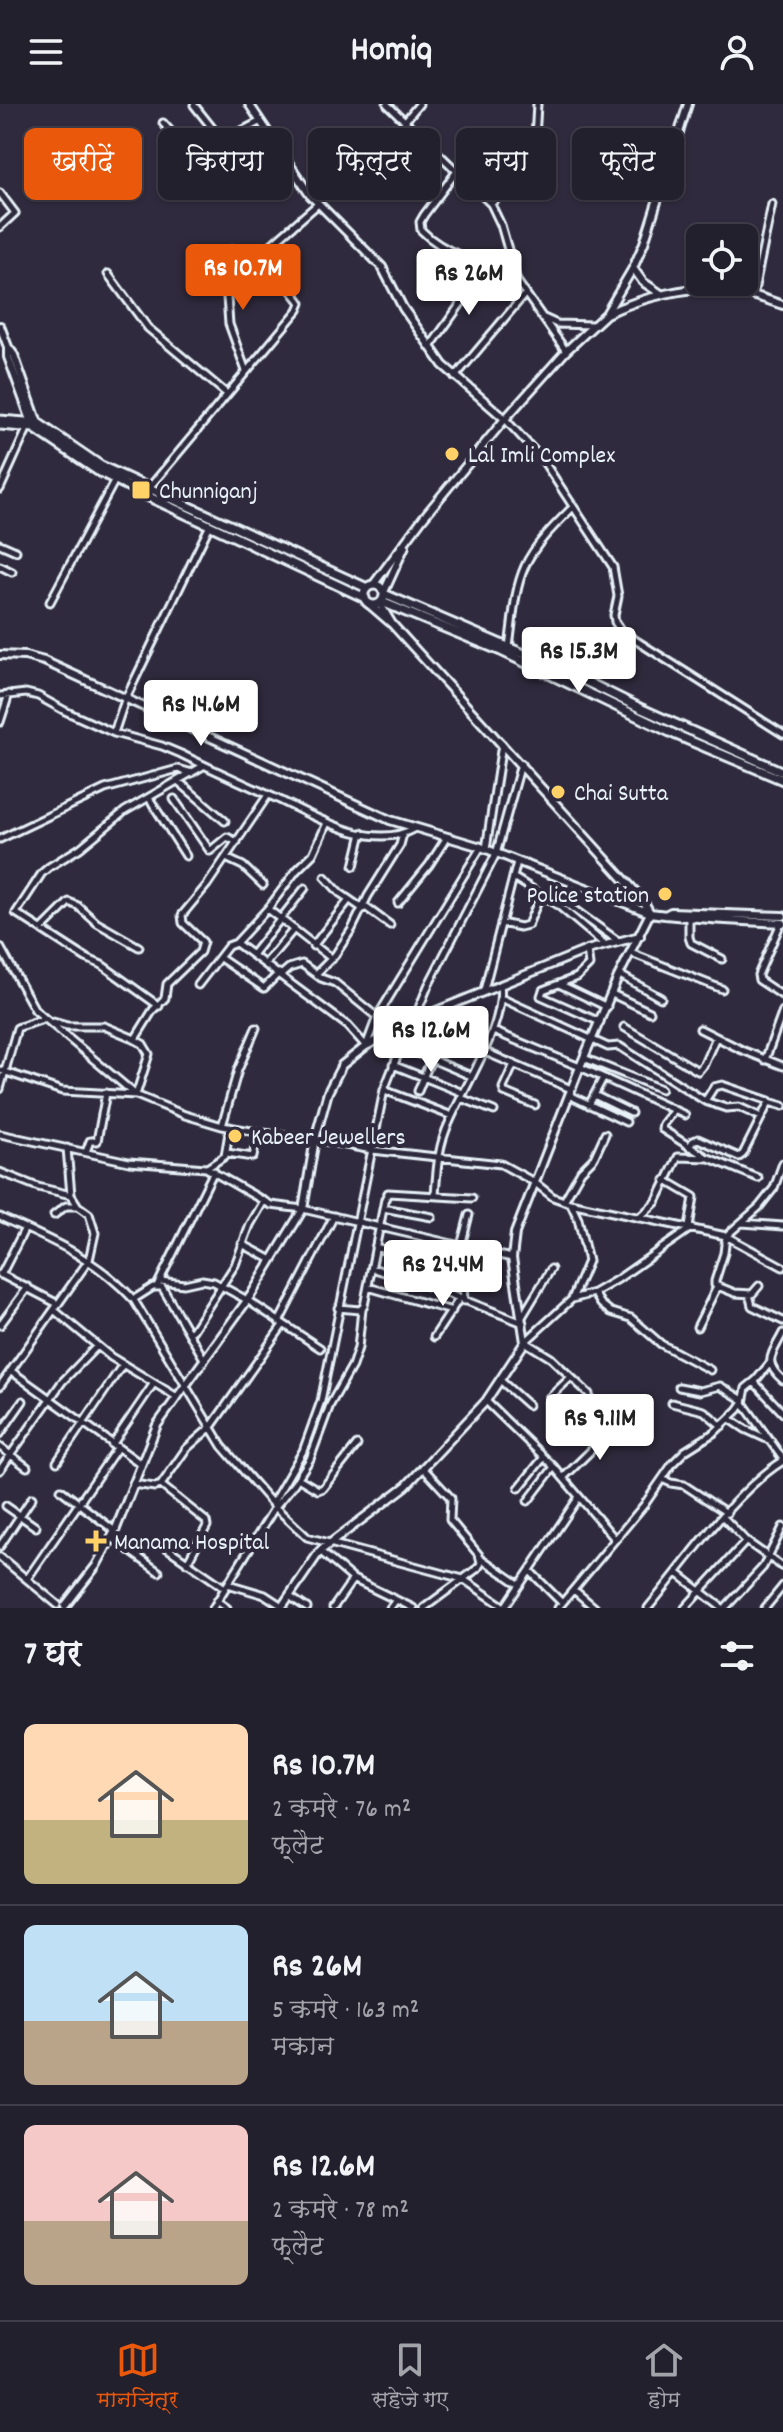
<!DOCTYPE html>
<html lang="hi">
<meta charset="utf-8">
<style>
body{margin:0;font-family:Dekko,"Playpen Sans Deva",sans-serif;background:#2f2d3a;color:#f1f3f6;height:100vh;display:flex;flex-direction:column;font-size:30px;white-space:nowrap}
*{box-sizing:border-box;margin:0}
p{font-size:26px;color:#a3a3aa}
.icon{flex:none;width:44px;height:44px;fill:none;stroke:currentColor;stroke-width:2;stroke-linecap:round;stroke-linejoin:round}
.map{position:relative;height:1504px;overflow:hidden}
.panel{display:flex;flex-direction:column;background:#23202e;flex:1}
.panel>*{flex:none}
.guide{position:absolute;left:24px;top:24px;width:736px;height:72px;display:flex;gap:16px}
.tools{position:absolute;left:686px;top:120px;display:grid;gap:16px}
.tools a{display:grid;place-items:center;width:72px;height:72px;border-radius:12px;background:#23202e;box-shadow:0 2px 6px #0004,0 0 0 2px #403e4a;font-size:40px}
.price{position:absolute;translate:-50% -68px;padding:0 18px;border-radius:8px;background:#fff;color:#222;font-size:26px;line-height:52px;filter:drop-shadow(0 2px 4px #0008)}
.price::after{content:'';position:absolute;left:50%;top:48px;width:24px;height:18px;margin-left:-12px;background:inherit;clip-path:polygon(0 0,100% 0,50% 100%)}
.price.selected{background:#ea580c;color:#fff}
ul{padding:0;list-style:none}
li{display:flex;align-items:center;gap:24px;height:200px;padding:0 24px}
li+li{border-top:2px solid #403e4a}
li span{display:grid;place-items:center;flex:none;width:224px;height:160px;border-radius:12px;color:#555}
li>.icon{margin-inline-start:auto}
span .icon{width:96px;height:96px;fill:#fffc;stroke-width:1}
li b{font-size:34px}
h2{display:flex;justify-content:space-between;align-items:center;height:96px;padding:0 24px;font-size:34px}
.chip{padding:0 28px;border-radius:12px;background:#23202e;box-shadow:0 2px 6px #0004,0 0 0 2px #403e4a;font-size:28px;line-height:72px}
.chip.selected{background:#ea580c;color:#fff}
header{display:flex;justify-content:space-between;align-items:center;height:104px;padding:0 24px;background:#23202e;font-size:36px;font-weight:800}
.tabs{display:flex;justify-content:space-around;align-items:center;height:112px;border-top:2px solid #403e4a;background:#23202e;font-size:22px;color:#a3a3aa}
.tabs a{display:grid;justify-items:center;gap:4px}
.tabs .selected{color:#ea580c}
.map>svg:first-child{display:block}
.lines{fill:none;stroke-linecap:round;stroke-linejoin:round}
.minor-casing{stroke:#e8f1f8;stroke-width:11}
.tertiary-casing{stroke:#e8f1f8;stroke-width:12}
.secondary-casing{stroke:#e8f1f8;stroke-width:13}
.minor{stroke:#2f2a3d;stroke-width:5}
.tertiary{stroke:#2f2a3d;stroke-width:6}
.secondary{stroke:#2f2a3d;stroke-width:7}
.poi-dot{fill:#ffd166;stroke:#2f2a3d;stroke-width:3}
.labels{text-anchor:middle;stroke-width:8;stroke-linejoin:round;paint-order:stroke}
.poi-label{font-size:24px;fill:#e8f1f8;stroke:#2f2a3d;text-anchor:start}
</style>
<header><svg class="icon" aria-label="menu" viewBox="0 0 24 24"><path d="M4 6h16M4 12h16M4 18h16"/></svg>Homiq<svg class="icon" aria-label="person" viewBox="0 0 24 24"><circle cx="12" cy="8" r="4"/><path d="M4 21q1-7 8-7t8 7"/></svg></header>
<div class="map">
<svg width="783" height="1504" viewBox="0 0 783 1504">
<rect width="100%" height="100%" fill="#2f2a3d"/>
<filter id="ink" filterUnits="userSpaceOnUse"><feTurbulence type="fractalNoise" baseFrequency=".0125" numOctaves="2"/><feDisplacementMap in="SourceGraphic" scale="16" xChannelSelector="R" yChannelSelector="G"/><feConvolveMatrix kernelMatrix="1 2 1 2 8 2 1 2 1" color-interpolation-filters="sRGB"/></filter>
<g filter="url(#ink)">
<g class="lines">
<!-- minor casing -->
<g class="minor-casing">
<path id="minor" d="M387,0l104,100 10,21 16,56 49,70
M194,1l23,29 -1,5 -20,21
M406,16l13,-16
M163,19l36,41 6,2 31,-32 23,-12
M457,67l-33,44 -4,7 1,8c22,23 62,36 93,40
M0,89l15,20 -15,14
M491,100l43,-47 3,-53
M233,145l-13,21 6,14 3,40 17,47
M108,170l40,54 79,66
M753,192l19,-92
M544,214l13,6 36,1
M430,243l54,-76
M455,273l70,-83
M505,315l37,40 71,108 5,29 -4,19 1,7 6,9 162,103
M149,384l149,-178 3,-7 -2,-3 -34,-43 6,-12 47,-41
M0,385l28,-62
M0,440l16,7
M0,462l12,6
M50,498l65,-122
M509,543c4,-27 5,-57 16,-81 10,-22 31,-42 48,-59
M0,592l26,-3 12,3 27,15 49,22 48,13 19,8c30,15 60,28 90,42 40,18 100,57 144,32
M0,618l9,-28
M114,629l11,-33 85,-175
M178,677l47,40
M149,694l37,58
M174,695l36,52 17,-14 10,5
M0,735l105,-50 73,-20 14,4
M486,745l16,-105
M226,754l17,8 20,19
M354,762l8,-33
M325,773l15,16 23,16
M513,773l46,29 45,38
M572,780l-8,16 1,3 53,38
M398,799l31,-38 18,-28
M364,802l26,19
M268,805l64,50
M689,814v19l2,6 31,16
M501,819l19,4 8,-2 13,-31
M781,819l-23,52 1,5 24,16
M42,825l27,-27 9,4 19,17 42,24
M236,839l34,-37 26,-35 17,-17 14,-31
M313,842l36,-46
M0,843l35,63 101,85 49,20 37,11 41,7 52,6 57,11 129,14 33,18 19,15 17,6 156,33 57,31
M587,846l2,15 -12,12 -34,13 -2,6 59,26
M631,849l91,36
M252,851l53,-67
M220,854l44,30 15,-15
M265,860l29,-35
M316,870l19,-19 17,-26 16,-33 32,-51 3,-11
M281,871l8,-7 13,-4 19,14 14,5 42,34
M620,871l41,23
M559,880l48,23
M198,881l30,-39 8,-3 112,83 18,20 11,-29 104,-170
M484,886l33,-128
M612,890l38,18
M503,895l105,48 11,-1 86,55 21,7 13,-1 22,10
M159,902l-57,-41 -16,-7 -70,-45 26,-40 7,-6 31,-19 45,-37 78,-45
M414,916l14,-34 68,-132 25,-90
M53,918l14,4h37l31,13 18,-29 12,-12 2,-14 33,-32 3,-10 -20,-19 -1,-8 25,-30 61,-90
M624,923l74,44 6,-7 12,-27
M700,925l42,21 41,16
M493,927l87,36 105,48
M401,942l70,30
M483,947l88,38
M584,954l77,31
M765,956l18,-49
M514,960l-11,24 1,4 31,13
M393,961l70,28
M0,966l62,21 74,4 13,-41 -6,-10 -11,-6
M0,985l17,-61 26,-9
M384,986l68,26
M418,987l13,-32
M569,991l57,27
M594,991l37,18
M461,994l33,13
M705,997l9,-14 8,-2 47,16
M589,1001l14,-27
M674,1006l-11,14 -1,5 44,28
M222,1022l16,-56 18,-42
M0,1030l129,28 77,6 65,37 32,4 209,49
M689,1043l4,-6 5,-2 41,18 4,-3 26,-52 14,4
M86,1048l4,-11h7l9,-48
M227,1049l26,4 5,-25
M207,1064l18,-12 5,-29
M0,1068l38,15 33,8
M665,1076l29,17 -5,30
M435,1091c2,-25 3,-49 14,-72 16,-38 57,-99 51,-138
M564,1097l17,-30 13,-13 11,-24
M571,1100l7,15 10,42 -16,38
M383,1104l49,9
M54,1111l12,-9h11
M0,1113c51,23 96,41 134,83l88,146 53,61 32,30 156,42 43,29
M639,1114l17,-16 22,-45 31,1 49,20
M742,1119l41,3
M242,1140l30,16
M375,1143l88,25
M372,1164l59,19 92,36
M0,1170l58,30
M1,1171l24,-47
M160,1177l24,3 18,-4 12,2 33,18 73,48
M157,1182l57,-115
M759,1182l-7,8 -17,-1 -20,-8v-4l9,-28 2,-17 33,-29 15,-19 9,-25
M368,1183l84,24
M594,1189l7,11 10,8 20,6 30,26 49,26
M749,1190l3,12 31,15
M134,1195l19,-12h9l42,72
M464,1197l-3,-55 8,-31
M338,1204l22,2 4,-4 21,-107 3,-6 84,5
M54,1206l57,47 66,40
M522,1213l29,-48
M279,1218l55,-106
M0,1221l28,-38
M697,1223l20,-40
M189,1229l4,-3 42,-65 15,-40 14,-24
M783,1229c-11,22 -21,29 0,47
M434,1233l25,-38
M770,1259l-14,17 -1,3 28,30
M11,1267l130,93
M500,1276l28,25
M0,1282l89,-126 6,-27 -6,-19 -11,-8 -7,-11 -4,-47
M679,1283l21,4 20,-5 23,14
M589,1290l-38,-36 -26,-16 47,-43 22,-6 24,-14 73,-51
M549,1294l22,-21
M486,1297l68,66 61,72
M672,1299l32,8 18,15
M743,1299l40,56
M730,1315l15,10 26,12
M0,1330l23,-33
M112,1341l42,-62
M0,1343l27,20
M57,1358l66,-98
M423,1364l28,30 -1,22 29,35 2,8 -3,5 -54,40
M0,1366l62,-88 35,-36
M564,1373l52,-51
M298,1374l20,12 5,-2 34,-43
M662,1375l9,4 13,2 43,28
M133,1380l22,3 6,-2 25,-36 25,-22 72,-102
M161,1381l45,36 1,5 -20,37
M519,1384l25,-31
M61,1386l54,41
M528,1397l26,-34
M272,1400l31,-53 18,-50 63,-311 22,-56 2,-11
M6,1402l30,21
M723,1413l23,24 37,26
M112,1434l47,34
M0,1442l32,-48
M167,1444l58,40
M320,1447l33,28 60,29
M0,1453l58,48
M482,1455l38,26
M530,1467l32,32
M677,1469l45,35
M27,1475l90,-131
M228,1480l37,11 17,11
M574,1486l21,18
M289,1492l18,12
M217,1497l10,7
M505,1503l74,-110
M213,1504l62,-101 19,-23 16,-25 20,-54 22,-39 6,-18 4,-39
M333,1504l20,-29
M390,1504l6,-8
M558,1504l86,-103 29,-42 12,-12 30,-19 23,-22 5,-7 3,-15 10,-8
M648,1504c37,-44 87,-118 135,-147
M685,1504l61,-67
M725,1504l38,-41 20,-40
M765,1504l18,-22"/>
</g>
<!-- tertiary casing -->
<g class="tertiary-casing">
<path id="tertiary" d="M249,0l61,91 72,72 21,41 40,57 62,54
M633,164l10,14 18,12
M606,210c34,-16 85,-30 122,-24 19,2 37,9 55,15
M0,222l8,21 6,8 25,71
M8,243v10l24,66
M373,481l50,-67 82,-99 61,-68 40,-37 27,-46 11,-25 44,-139
M384,488l21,-46
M370,501l22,19 -12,-20
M392,520l251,276 7,13
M0,551l25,1 19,5 346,159 91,27 169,66
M665,811l6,-3 112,4
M65,1502l31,-40 19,-35 42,-106 94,-130 52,-86 12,-70 13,-47 14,-27 24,-19 48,-26 173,-70 53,-14
M281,1504l39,-57 86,-65 80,-85 39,-59 -13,-84 3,-25 65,-166 38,-90 32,-64c43,6 89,8 133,10"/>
</g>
<!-- secondary casing -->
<g class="secondary-casing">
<path id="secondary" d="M0,316l38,3 63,43 266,122
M0,321l34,3 64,43 47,24 220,103
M364 491a10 10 0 1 1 20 0a10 10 0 1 1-20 0Z
M384,490l187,80 71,35 141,63
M382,498l119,49 173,83 109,46"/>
</g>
<!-- minor -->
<use href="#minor" class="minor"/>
<!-- tertiary -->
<use href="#tertiary" class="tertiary"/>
<!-- secondary -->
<use href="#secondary" class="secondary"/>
</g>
</g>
<!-- markers -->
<g class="poi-dot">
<circle cx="452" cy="350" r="8"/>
<rect x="131" y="376" width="20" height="20" rx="4"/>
<circle cx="558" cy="688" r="8"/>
<circle cx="665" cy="790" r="8"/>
<circle cx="235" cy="1032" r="8"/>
<path d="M92 1425h8v8h8v8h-8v8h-8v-8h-8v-8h8z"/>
</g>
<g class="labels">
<!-- poi labels -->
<g class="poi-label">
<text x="468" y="358">Lal Imli Complex</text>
<text x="159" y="394">Chunniganj</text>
<text x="574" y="696">Chai Sutta</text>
<text x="649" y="798" text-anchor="end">Police station</text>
<text x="251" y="1040">Kabeer Jewellers</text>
<text x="114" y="1445">Manama Hospital</text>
</g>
</g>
</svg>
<div class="tools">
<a><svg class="icon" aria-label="locate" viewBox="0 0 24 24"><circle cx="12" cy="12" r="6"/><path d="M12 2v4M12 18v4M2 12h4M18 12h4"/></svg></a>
</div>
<b class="price selected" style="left:243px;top:208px">Rs 10.7M</b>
<b class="price" style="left:469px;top:213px">Rs 26M</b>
<b class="price" style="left:579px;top:591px">Rs 15.3M</b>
<b class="price" style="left:201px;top:644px">Rs 14.6M</b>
<b class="price" style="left:431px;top:970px">Rs 12.6M</b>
<b class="price" style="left:443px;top:1204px">Rs 24.4M</b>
<b class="price" style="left:600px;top:1358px">Rs 9.11M</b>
<div class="guide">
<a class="chip selected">खरीदें</a>
<a class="chip">किराया</a>
<a class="chip">फ़िल्टर</a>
<a class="chip">नया</a>
<a class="chip">फ़्लैट</a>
</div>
</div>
<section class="panel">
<h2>7 घर<svg class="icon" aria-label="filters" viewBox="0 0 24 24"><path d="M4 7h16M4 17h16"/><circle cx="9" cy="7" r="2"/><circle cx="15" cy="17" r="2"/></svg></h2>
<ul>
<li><span style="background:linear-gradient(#ffd9b3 60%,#c2b280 0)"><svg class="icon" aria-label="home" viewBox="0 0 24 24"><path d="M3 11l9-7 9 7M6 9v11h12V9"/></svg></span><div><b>Rs 10.7M</b><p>2 कमरे · 76 m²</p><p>फ़्लैट</p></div></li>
<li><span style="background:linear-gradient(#bfe0f5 60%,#b9a48a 0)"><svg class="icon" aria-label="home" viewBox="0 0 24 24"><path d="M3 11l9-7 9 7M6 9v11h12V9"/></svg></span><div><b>Rs 26M</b><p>5 कमरे · 163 m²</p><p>मकान</p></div></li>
<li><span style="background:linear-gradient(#f6c9c9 60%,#b9a48a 0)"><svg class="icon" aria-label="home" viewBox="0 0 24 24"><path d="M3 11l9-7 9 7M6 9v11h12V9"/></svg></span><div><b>Rs 12.6M</b><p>2 कमरे · 78 m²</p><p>फ़्लैट</p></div></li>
</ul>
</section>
<nav class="tabs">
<a class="selected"><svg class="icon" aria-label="map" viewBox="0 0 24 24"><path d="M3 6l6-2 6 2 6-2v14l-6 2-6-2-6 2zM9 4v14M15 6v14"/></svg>मानचित्र</a>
<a><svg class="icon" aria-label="saved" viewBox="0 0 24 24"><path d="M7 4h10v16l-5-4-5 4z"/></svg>सहेजे गए</a>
<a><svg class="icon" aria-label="home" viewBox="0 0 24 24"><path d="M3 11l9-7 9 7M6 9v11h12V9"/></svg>होम</a>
</nav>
